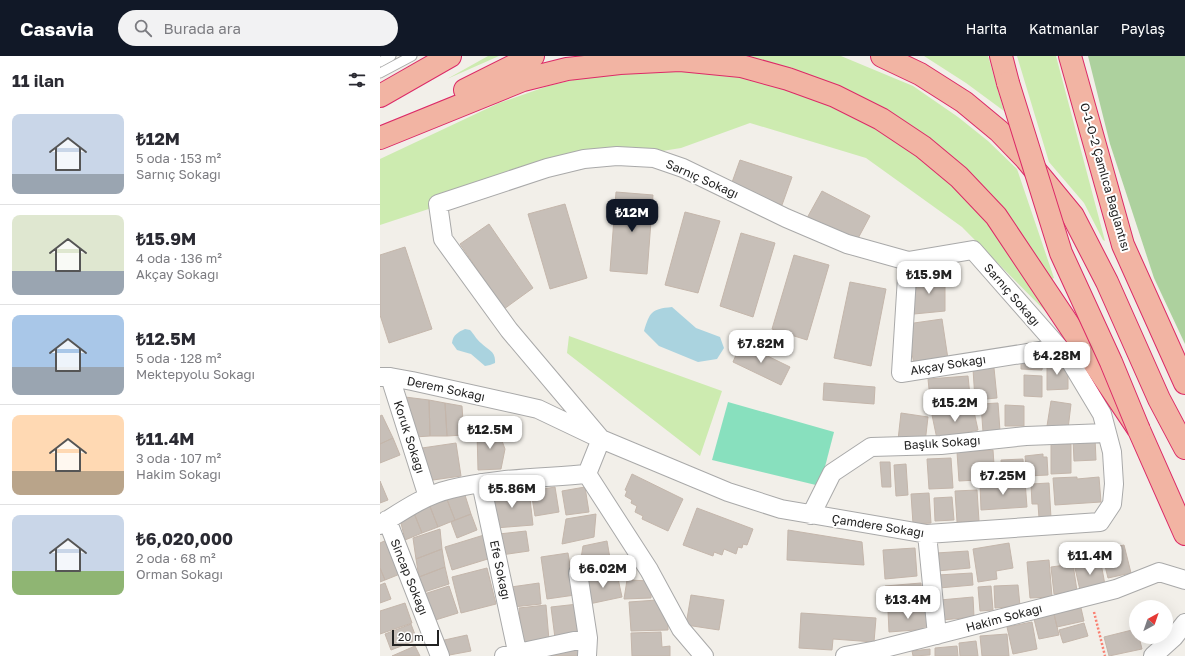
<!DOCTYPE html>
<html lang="tr">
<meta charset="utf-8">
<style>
body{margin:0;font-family:"Golos Text",sans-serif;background:#f2f2f3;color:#2b2b33;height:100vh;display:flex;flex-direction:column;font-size:15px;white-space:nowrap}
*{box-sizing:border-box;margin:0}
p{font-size:13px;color:#7c7c81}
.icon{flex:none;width:22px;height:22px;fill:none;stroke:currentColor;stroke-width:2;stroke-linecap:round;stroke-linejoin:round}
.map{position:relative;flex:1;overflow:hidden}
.details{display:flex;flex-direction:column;background:#fff;width:380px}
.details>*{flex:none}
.needle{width:26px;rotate:40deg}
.controls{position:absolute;left:749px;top:544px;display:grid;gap:8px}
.controls a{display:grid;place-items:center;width:44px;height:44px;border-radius:50%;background:#fff;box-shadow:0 4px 16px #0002;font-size:20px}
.scale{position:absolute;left:12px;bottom:10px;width:47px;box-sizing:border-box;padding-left:4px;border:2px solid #222;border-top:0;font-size:11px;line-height:14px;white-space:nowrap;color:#222;-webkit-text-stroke:3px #fff;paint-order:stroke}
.price{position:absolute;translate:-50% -34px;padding:0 9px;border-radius:8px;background:#fff;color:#222;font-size:13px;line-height:26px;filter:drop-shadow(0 1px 2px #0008)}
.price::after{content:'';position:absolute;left:50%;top:24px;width:12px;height:9px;margin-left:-6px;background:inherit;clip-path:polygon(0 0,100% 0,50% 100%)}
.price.active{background:#111827;color:#fff}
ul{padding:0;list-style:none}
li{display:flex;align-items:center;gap:12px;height:100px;padding:0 12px}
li+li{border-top:1px solid #e1e1e2}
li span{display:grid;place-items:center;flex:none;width:112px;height:80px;border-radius:8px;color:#555}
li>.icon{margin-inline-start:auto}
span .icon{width:48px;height:48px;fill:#fffc;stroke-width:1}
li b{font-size:17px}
h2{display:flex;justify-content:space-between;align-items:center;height:48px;padding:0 12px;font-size:17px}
header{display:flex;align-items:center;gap:24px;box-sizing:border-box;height:56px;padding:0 20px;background:#111827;color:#fff}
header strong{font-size:19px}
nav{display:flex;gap:22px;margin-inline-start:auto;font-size:14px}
.search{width:280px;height:36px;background:#f2f2f3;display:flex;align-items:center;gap:10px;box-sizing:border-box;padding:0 14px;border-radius:22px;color:#7c7c81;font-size:15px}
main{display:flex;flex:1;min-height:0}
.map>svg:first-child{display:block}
.grass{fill:#cdebb0}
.forest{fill:#add19e}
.pitch{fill:#88e0be}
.water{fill:#aad3df}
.building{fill:#c7bfb8;stroke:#c4b6ab}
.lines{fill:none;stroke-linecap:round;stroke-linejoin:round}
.service-casing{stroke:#a9a9a9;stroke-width:11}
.minor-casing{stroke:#a9a9a9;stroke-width:20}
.trunk-casing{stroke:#dc2a67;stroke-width:24}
.path{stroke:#fa8072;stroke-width:2.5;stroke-dasharray:2 2;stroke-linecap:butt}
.service{stroke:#fff;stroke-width:9}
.minor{stroke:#fff;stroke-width:18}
.trunk{stroke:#f2b4a3;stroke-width:22}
.trunk-bridge-casing{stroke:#dc2a67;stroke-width:24;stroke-linecap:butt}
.trunk-bridge{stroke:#f2b4a3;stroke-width:22}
.labels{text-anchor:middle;stroke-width:4;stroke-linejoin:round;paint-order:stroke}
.street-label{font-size:12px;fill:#222;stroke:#fff}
</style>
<header>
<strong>Casavia</strong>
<div class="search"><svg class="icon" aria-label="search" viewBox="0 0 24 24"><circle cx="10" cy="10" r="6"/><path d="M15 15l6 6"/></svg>Burada ara</div>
<nav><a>Harita</a><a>Katmanlar</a><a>Paylaş</a></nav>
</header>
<main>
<section class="details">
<h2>11 ilan<svg class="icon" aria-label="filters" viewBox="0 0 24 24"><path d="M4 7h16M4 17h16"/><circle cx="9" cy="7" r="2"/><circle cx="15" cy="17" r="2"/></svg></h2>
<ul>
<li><span style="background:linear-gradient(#c9d6e8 75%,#9aa5b1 0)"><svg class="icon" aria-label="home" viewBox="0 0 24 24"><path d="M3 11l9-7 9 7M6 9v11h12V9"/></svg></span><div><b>₺12M</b><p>5 oda · 153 m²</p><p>Sarnıç Sokağı</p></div></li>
<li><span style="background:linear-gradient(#dfe7d0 70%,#9aa5b1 0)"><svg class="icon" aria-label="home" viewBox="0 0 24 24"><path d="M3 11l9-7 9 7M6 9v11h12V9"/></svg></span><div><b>₺15.9M</b><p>4 oda · 136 m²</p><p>Akçay Sokağı</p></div></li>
<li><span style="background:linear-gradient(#a9c7e8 65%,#9aa5b1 0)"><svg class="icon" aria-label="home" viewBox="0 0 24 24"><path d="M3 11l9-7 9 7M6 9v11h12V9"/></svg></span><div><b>₺12.5M</b><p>5 oda · 128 m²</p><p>Mektepyolu Sokağı</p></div></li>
<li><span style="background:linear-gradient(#ffd9b3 70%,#b9a48a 0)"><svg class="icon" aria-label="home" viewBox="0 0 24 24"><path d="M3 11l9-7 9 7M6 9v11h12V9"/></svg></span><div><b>₺11.4M</b><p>3 oda · 107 m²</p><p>Hakim Sokağı</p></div></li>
<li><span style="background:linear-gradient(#c9d6e8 70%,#8fb573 0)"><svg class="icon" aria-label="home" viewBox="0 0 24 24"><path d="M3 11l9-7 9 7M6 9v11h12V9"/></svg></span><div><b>₺6,020,000</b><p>2 oda · 68 m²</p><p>Orman Sokağı</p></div></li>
</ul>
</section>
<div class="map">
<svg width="805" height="600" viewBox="0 0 805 600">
<rect width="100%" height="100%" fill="#f2efe9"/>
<!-- grass -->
<path class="grass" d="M108,0h11l-52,23z
M361,0h100l72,30 45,31 30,24 29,28 37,109 -4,2 -49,-72 -208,-138 -38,-12z
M544,0h64l16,55 -38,-28z
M637,0h39l49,185 -2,-1 -19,-37 -35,-41z
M289,13l66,7 101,28 88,52 59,53 76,116 -97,-98 -96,-69 -116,-35 -69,25 -131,21 -170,56v-66l119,-56 49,-17 63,-15z
M189,280l153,55 -22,65 -133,-103z"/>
<!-- forest -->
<path class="forest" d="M708,0h97v288l-31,-66 -44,-134z"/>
<!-- pitch -->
<path class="pitch" d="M348,346l106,30 -14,54 -108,-26z"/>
<!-- water -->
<path class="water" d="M292,251l24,21 24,9 4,11 -7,11 -19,3 -39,-16 -15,-15c6,-19 7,-22 28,-24z
M85,273l5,1c4,4 6,9 11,13 7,7 15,8 14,20l-5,2 -5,1 -14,-12 -14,-4 -5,-7c1,-8 6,-11 13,-14z"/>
<!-- building -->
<path class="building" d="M360,104l52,17 -10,28 -52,-17z
M442,135l48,25 -15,28 -48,-26z
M236,136l37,3 -6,79 -37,-3z
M185,148l22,74 -37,11 -22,-75z
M305,156l35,9 -22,72 -33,-8z
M109,168l44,64 -29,21 -44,-65z
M361,177l34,10 -22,74 -33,-11z
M25,191l27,82 -43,14 -9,-28v-60z
M414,199l35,10 -22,75 -35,-11z
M565,220v35l-31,3 -1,-33z
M470,226l36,7 -15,77 -37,-8z
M562,263l6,40 -34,6 -7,-41z
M361,287l49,24 -9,18 -48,-23z
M641,304l22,1 -1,9 -21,-1z
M667,307h21v26l-21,1z
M614,312l3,30 -22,2 -2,-31z
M644,319l18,1v21l-18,-1z
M588,320l3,30 -40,3 -3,-30z
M444,327l51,4 -1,17 -51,-4z
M25,341l24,3 1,36 -16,1z
M49,344l16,3 2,33h-17z
M671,345l20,3 -3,25 -21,-3z
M65,347l17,3 2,29 -17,1z
M618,347l2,28 -17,1 -2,-28z
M625,349l19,1v20h-19z
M593,351l5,23 -41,9 -5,-24z
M521,357l27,4 -3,26 -27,-3z
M2,359l11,23 -13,6v-28z
M118,374l7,19 -4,20 -23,1 -1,-39z
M13,382l7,17 -20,8v-19z
M715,382l1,22 -22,1 -1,-22z
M76,387l5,33 -35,5 -4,-33z
M671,388h20v29l-20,1z
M613,394l2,29 -36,2 -2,-29z
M663,398v3h4l1,18 -21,1 -2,-20z
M571,402l2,30 -24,1 -2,-30z
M643,403l1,18 -22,1 -1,-18z
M500,406h10l1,25h-9z
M526,408l2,31 -12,1 -2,-31z
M252,418l51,25 -15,32 -26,-12 1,-3 -8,-4 2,-6 -6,-3 1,-3 -7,-4 2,-5 -2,-1z
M697,421v2l22,-2 2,25 -46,3 -2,-27z
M0,425l8,19 -8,3z
M645,425l2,26 -46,3 -1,-26z
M669,427l2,35h-12l-1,-14h-6l-1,-20z
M175,431l4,25 -24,4 -4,-25z
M205,431l4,25 -23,3 -4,-24z
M149,434l4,35 -38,3 -3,-34z
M597,434l2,31 -22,1 -2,-31z
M84,436l7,22 -16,6 -9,-23z
M549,437l2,30 -18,1 -2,-30z
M66,441l9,23 -17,7 -9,-23z
M572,441l2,23 -19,1 -1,-23z
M49,448l9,23 -16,6 -8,-20z
M317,452l56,21 -6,16 -4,-1 -1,4 -4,-1 -2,7 -12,-5 -2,6 -8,-3 -1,4 -30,-11z
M34,457l8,20 -17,7 -4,-17z
M91,458l6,16 -20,8 -6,-16z
M216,458l-2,23 -32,7 4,-25z
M60,473l2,20 -26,10 -3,-21z
M408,474l74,12 2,23 -77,-5z
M146,475l3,20 -28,4 -2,-21z
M104,479l7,23 -39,12 -7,-23z
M11,482l14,34 -20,8 -5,-12v-25z
M227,485l4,23 -32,7 4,-25z
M629,487l4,25 -17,3 1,8 -19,3 -5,-33z
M744,489l7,28 -23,5 -7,-28z
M535,492l2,28 -32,3 -2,-29z
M62,493l3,18 -26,10 -3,-18z
M588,495l2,17 -33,3 -1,-18z
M188,497l7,42 -28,4 -6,-42z
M669,504l3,37 -22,1 -3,-36z
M721,507l4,22 -25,5 -5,-22z
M693,508l4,27 -23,3 -3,-27z
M65,511l4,17 -28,9 -2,-16z
M0,512l5,12 -5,2z
M107,512l9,36 -35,9 -9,-36z
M592,517l1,12 -34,3 -1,-13z
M237,518l5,23 -33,7 -4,-23z
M247,524l25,1 -1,17 -27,1z
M5,527l6,16 -11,4v-18z
M159,527l2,21 -28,3 -2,-20z
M541,527l1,18 -35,2 -2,-17z
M638,529l2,21 -25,2 -1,-22z
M69,530l9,27 -29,9 -8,-27z
M611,530l2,24 -13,1 -2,-24z
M311,539l33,5 -5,30 -33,-5z
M593,541l1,20 -32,3 -2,-20z
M277,544l11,24v6l-37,1 -2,-29z
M25,547l7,20 -32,11v-23z
M198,548l4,30 -27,4 -4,-31z
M166,549l3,35 -27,3 -3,-35z
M546,552l2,21 -39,3 -1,-21z
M701,552l3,13 -27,6 -3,-13z
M421,557l75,5 -2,24 -41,-3 -1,11 -33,-2z
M674,558l5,21 -20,4 -5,-20z
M652,566l5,27 -24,5 -6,-27z
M704,567l4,13 -25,7 -4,-13z
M31,568l6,16 -26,10 -6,-16z
M756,573v8h3l3,12 -33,7 -5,-19z
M281,576l1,15 8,-1v10h-38l-1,-23z
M627,578l2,22h-27l-2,-20z
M87,579l4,16 -27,5 -4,-15z
M596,585l2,15h-18l-1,-13z
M200,588l1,12h-35z
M35,590l5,10h-28z
M577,590l1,10h-23v-8z
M550,593v6l-17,1 -1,-5z"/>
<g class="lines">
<!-- service casing -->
<g class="service-casing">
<path id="service" d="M0,6l11,-6
M0,17l32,-17"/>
</g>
<!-- minor casing -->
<g class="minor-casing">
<path id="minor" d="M528,205l-7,112 158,-25
M0,321h10l22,4 126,28 63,30 127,53 53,17 146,25 173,-12 12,-18 2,-20 -2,-32 -10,-38 -33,-55 -96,-109 -65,11 -61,-17 -61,-26 -103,-50 -29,-10 -37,-2 -33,3 -37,9 -109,36 5,35 66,91 92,109
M10,321l38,120
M221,383l-14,35 62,96 32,59 23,27
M101,427l37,173
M431,459l21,-42 39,-26 70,-2 85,-9 80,-3
M7,464l53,136
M0,469c22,-14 45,-30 71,-36 44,-11 91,-11 136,-15
M547,478l10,101
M198,517l10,65 -1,18
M124,600l84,-18
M465,600l32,-6 239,-61 43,-17 26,8
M773,600l21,-19 11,-14"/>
</g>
<!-- trunk casing -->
<g class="trunk-casing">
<path id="trunk" d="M502,0l38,18 44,28 35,29 27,28 47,57 34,66 52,117 26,49
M621,0l7,27
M690,0l53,189 62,138
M85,34l68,-34
M0,40l70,-40
M0,82l143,-58 44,-11 53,-6 60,-3 61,6 47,13 47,17 46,23 42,28 36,30 37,39 143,214 46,104"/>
</g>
<!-- path -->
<path class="path" d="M714,556l11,44"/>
<!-- service -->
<use href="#service" class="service"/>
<!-- minor -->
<use href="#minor" class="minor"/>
<!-- trunk -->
<use href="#trunk" class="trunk"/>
<!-- trunk-bridge casing -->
<g class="trunk-bridge-casing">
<path id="trunk-bridge" d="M628,27l53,170 50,109 28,68"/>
</g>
<!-- trunk-bridge -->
<use href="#trunk-bridge" class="trunk-bridge"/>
</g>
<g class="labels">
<!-- street labels -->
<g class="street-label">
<text transform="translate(725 121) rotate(74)" y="4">O-1-O-2 Çamlıca Bağlantısı</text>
<text transform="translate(322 123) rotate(24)" y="4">Sarnıç Sokağı</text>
<text transform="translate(632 239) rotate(49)" y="4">Sarnıç Sokağı</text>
<text transform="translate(568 309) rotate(-9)" y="4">Akçay Sokağı</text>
<text transform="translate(66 333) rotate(12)" y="4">Derem Sokağı</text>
<text transform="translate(29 381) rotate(72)" y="4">Koruk Sokağı</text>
<text transform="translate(562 387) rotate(-4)" y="4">Başlık Sokağı</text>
<text transform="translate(498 470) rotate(9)" y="4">Çamdere Sokağı</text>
<text transform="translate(120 514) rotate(78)" y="4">Efe Sokağı</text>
<text transform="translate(29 521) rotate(68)" y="4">Sincap Sokağı</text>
<text transform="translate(624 562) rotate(-15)" y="4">Hakim Sokağı</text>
</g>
</g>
</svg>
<div class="controls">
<a><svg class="needle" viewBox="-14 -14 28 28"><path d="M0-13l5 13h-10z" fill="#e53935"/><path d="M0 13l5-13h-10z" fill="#7c7c81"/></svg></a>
</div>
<div class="scale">20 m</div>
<b class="price active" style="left:252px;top:177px">₺12M</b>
<b class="price" style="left:549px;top:239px">₺15.9M</b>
<b class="price" style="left:381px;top:308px">₺7.82M</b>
<b class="price" style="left:677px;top:320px">₺4.28M</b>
<b class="price" style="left:575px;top:367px">₺15.2M</b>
<b class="price" style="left:110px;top:394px">₺12.5M</b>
<b class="price" style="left:623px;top:440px">₺7.25M</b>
<b class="price" style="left:132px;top:453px">₺5.86M</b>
<b class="price" style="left:710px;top:520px">₺11.4M</b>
<b class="price" style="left:223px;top:533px">₺6.02M</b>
<b class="price" style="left:528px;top:564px">₺13.4M</b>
</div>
</main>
